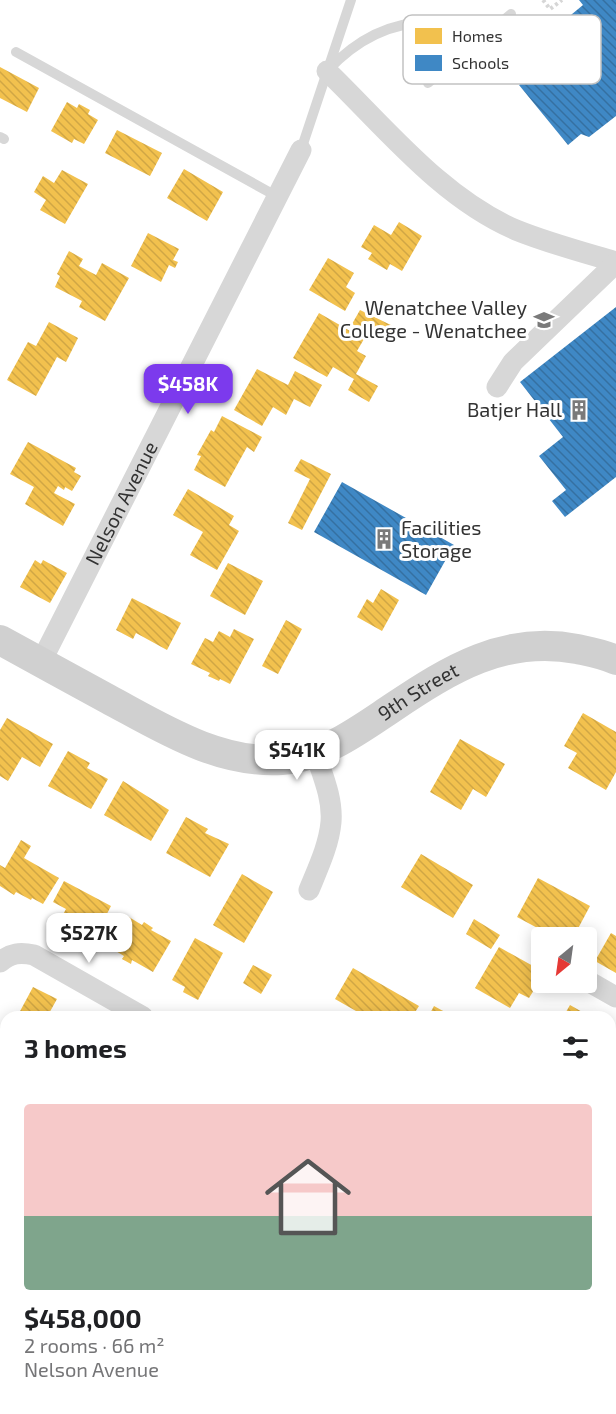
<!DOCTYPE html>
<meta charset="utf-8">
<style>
body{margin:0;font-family:"Exo 2",sans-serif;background:#f6f6f6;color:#202124;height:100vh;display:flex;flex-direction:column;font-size:22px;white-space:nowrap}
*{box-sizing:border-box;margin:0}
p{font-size:20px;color:#757577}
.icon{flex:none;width:33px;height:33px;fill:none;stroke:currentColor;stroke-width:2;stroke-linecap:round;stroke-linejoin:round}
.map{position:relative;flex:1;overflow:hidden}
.side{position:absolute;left:0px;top:1011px;width:616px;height:404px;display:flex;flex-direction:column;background:#fff;border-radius:18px 18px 0 0;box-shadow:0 3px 15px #0003}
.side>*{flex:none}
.needle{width:39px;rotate:209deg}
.buttons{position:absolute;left:531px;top:927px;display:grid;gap:12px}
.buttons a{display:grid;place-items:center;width:66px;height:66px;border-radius:6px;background:#fff;box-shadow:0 3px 15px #0003;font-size:30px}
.price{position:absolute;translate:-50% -51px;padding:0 14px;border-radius:12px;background:#fff;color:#222;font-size:20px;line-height:39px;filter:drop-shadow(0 2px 3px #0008)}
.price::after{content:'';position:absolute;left:50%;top:36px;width:18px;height:14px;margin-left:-9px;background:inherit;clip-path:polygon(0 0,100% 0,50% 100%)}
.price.active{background:#7c3aed;color:#fff}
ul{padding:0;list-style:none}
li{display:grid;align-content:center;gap:12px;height:318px;padding:0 24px}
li+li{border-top:2px solid #e0e0e0}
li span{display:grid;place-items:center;height:186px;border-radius:6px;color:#555}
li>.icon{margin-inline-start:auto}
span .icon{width:108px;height:108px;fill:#fffc;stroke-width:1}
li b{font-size:26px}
h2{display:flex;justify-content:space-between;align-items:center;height:72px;padding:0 24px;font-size:26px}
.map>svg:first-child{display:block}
.homes{fill:url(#homes-back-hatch)}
.schools{fill:url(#schools-back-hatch)}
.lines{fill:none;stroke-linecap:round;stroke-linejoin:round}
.path{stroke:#d6d6d6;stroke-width:4;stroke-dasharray:3 3;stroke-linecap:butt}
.lane{stroke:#d7d7d7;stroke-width:10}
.street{stroke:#d7d7d7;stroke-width:21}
.secondary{stroke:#d0d0d0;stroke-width:30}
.labels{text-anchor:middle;stroke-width:6;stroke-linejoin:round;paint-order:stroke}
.poi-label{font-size:20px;fill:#333;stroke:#fff;text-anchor:end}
.street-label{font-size:20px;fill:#333;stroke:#fff}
.key{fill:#fff;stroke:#c2c2c2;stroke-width:1.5}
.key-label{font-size:16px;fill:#333}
</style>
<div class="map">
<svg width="616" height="1414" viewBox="0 0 616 1414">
<defs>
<pattern id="homes-back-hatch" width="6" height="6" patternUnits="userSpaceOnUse" patternTransform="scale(1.5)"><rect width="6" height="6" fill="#f2c14e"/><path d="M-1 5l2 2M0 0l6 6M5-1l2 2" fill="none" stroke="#d0a645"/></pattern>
<pattern id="schools-back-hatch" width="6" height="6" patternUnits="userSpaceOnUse" patternTransform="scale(1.5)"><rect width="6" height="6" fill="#3f88c5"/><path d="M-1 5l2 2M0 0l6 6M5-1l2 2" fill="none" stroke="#3570a1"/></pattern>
</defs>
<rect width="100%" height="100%" fill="#fff"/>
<!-- homes -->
<path class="homes" d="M0,67l39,21 -12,24 -27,-14z
M67,102l10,6 2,-4 11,6 -2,4 10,6 -14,24 -10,-5 -2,4 -21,-12z
M117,130l45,23 -12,23 -45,-23z
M184,169l39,23 -16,29 -40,-23z
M62,170l26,14 -23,40 -25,-14 6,-10 -12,-8 9,-16 11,7z
M399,222l23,14 -20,35 -12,-7 -3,6 -19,-11 4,-6 -11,-6 13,-22 17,10z
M148,233l31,16 -6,11 5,2 -3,6 -6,-3 -8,17 -30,-16z
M69,251l14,8 -4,7 17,9 6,-12 27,15 -24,43 -26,-14 3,-6 -27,-14 5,-11 -3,-2z
M328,258l26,15 -8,14 9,6 -10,18 -36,-21z
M360,310l39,19 -8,15 -39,-20z
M319,313l45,26 -7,12 9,5 -10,18 22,12 -9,16 -21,-12 6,-11 -21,-12 -6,10 -34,-19z
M49,322l29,16 -12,24 -9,-5 -21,39 -29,-16 21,-38 8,4z
M257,369l31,16 7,-14 27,14 -12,22 -16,-8 -8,16 -13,-8 -11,19 -28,-16z
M222,416l40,21 -8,15 -7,-5 -22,40 -31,-17 7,-14 -4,-1 14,-25 3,2z
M28,442l48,26 -2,4 7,4 -9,15 -7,-4 -1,3 -6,-4 -4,7 21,11 -12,22 -38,-22 9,-17 -24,-13z
M301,459l30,15 -29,56 -14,-7 22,-44 -16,-8z
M188,489l46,27 -5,9 10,6 -22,39 -27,-15 13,-23 -30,-17z
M35,560l6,4 2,-4 24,13 -17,30 -30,-16z
M228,563l35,18 -18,34 -35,-19z
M381,589l18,11 -17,31 -25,-14 10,-18 6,4z
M132,598l49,25 -14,27 -31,-17 -3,6 -17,-9z
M286,620l16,9 -24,45 -16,-8z
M234,629l20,10 -24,45 -10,-5 -1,2 -11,-5 2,-3 -19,-9 14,-26 8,4 6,-11 11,6z
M583,713l33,19v40l-10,18 -38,-22 9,-15 -13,-7z
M7,718l46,26 -13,23 -18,-10 -14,24 -8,-5v-46z
M460,739l45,25 -19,33 -13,-8 -12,21 -31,-18z
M68,751l22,12 -3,5 21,11 -17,30 -43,-23z
M123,781l46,29 -18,31 -47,-26z
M186,817l22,12 -3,4 24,11 -19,33 -44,-24z
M21,840l10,6 -7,12 35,20 -16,26 -11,-6 -1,2 -15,-8 -2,3 -14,-9v-21l5,3z
M421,854l52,31 -20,33 -52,-31z
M242,874l31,18 -29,51 -31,-18z
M538,878l52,28 -17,32 -11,-5 -3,5h-3l-39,-21z
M64,881l47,25 -18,35 -25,-14 1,-2 -9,-5 6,-11 -13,-7z
M124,914l18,11 2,-3 9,6 -2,2 20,11 -18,31 -21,-12 -1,4 -9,-5 2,-3 -18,-11z
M474,919l26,16 -9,14 -25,-15z
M611,933l5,3v37l-21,-12z
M195,938l28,15 -25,47 -15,-8 2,-5 -13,-7z
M499,947l43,24v6l-13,21 -10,-5 -9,15 -35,-20z
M253,965l19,10 -11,19 -18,-11z
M353,968l66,38 -7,11h-51l-6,-4 1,-2 -21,-12z
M33,987l24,12 -10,18h-38l3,-5 6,3z
M570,1005l21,12h-28z
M434,1006l20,11h-26z
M6,1022v29l-6,-4v-14z
M0,1072l6,3v20l-6,11z
M0,1251l6,3v10l-6,11z
M616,1321v54l-6,-3v-41z
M0,1341l6,3v13l-6,12z
M610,1389l6,3v12l-5,10h-63l3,-6 5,3 2,-3h52z
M143,1408h26l-3,6h-13z
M219,1408h47l10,6h-60z
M432,1408h43l10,6h-56z"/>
<!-- schools -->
<path class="schools" d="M579,0h37v116l-27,21 -8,-3 -13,11 -49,-60 21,-17 -18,-22 10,-9 5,6 46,-38z
M616,307v170l-51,40 -13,-16 14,-11 -27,-34 24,-19 -43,-55z
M342,482l112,63 -28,50 -112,-63z"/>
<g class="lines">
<!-- path -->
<path class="path" d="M543,0l7,9 12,-9"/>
<!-- lane -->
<path class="lane" d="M16,52l262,145
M327,71c45,-48 99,-61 161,-37
M428,83l83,-69
M0,137l4,2
M301,150l50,-150"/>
<!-- street -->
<g class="street">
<path d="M327,71c57,55 114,127 189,159 32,13 66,22 100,32"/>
<path d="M497,387l16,-25 103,-99"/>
<path id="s1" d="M41,662l260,-512"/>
<path d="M309,890c9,-22 20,-45 22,-68 2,-24 -9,-48 -16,-70"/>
<path d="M0,962c11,-9 20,-10 34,-7l109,62"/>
<path d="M586,980l30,17"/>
<path d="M0,1187l6,4"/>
<path d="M41,1414l3,-6"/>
<path d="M357,1414l3,-6"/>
</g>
<!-- secondary -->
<path class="secondary" id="s2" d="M0,640c36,20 72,39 108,59 54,29 110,65 174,61 41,-3 77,-30 110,-52 58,-39 113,-73 185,-59 14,3 26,5 39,11"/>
</g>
<!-- icons -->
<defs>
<g id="university-bare" transform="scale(1.62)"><path d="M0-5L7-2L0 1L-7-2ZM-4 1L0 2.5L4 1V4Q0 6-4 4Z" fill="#7a7a7a" stroke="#fff" stroke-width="2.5" paint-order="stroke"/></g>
<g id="building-bare" transform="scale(1.62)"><path d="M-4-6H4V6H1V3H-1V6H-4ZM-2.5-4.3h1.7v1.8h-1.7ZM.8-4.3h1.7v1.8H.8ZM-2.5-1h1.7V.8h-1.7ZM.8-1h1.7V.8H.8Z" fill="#7a7a7a" stroke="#fff" stroke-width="2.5" paint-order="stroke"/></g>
</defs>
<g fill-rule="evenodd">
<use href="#university-bare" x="544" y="320"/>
<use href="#building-bare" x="579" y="410"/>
<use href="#building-bare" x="384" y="539"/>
</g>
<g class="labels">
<!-- poi labels -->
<g class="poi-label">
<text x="527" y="315">Wenatchee Valley<tspan x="527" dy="23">College - Wenatchee</tspan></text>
<text x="562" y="417">Batjer Hall</text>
<text x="401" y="535" text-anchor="start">Facilities<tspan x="401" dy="23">Storage</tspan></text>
</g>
<!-- street labels -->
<g class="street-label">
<text dy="7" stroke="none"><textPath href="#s1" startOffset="178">Nelson Avenue</textPath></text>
<text dy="7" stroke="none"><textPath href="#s2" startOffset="464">9th Street</textPath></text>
</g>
</g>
<!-- legend -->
<rect x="403" y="15" width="198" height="69" rx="9" class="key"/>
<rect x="415" y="28" width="27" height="16" fill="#f2c14e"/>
<rect x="415" y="55" width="27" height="16" fill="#3f88c5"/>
<g class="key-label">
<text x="452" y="42">Homes</text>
<text x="452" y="69">Schools</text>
</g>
</svg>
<div class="buttons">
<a><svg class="needle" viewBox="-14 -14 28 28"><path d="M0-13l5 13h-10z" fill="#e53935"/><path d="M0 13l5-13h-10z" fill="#757577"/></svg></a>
</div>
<b class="price active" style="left:188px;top:415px">$458K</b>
<b class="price" style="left:297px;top:781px">$541K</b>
<b class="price" style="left:89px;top:964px">$527K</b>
<section class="side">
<h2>3 homes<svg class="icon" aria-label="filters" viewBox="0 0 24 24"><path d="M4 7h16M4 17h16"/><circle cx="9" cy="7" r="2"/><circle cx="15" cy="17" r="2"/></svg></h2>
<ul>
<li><span style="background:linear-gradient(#f6c9c9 60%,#7fa58c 0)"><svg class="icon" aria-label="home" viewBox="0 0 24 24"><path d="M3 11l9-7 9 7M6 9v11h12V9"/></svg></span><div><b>$458,000</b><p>2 rooms · 66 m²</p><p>Nelson Avenue</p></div></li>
</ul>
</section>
</div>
